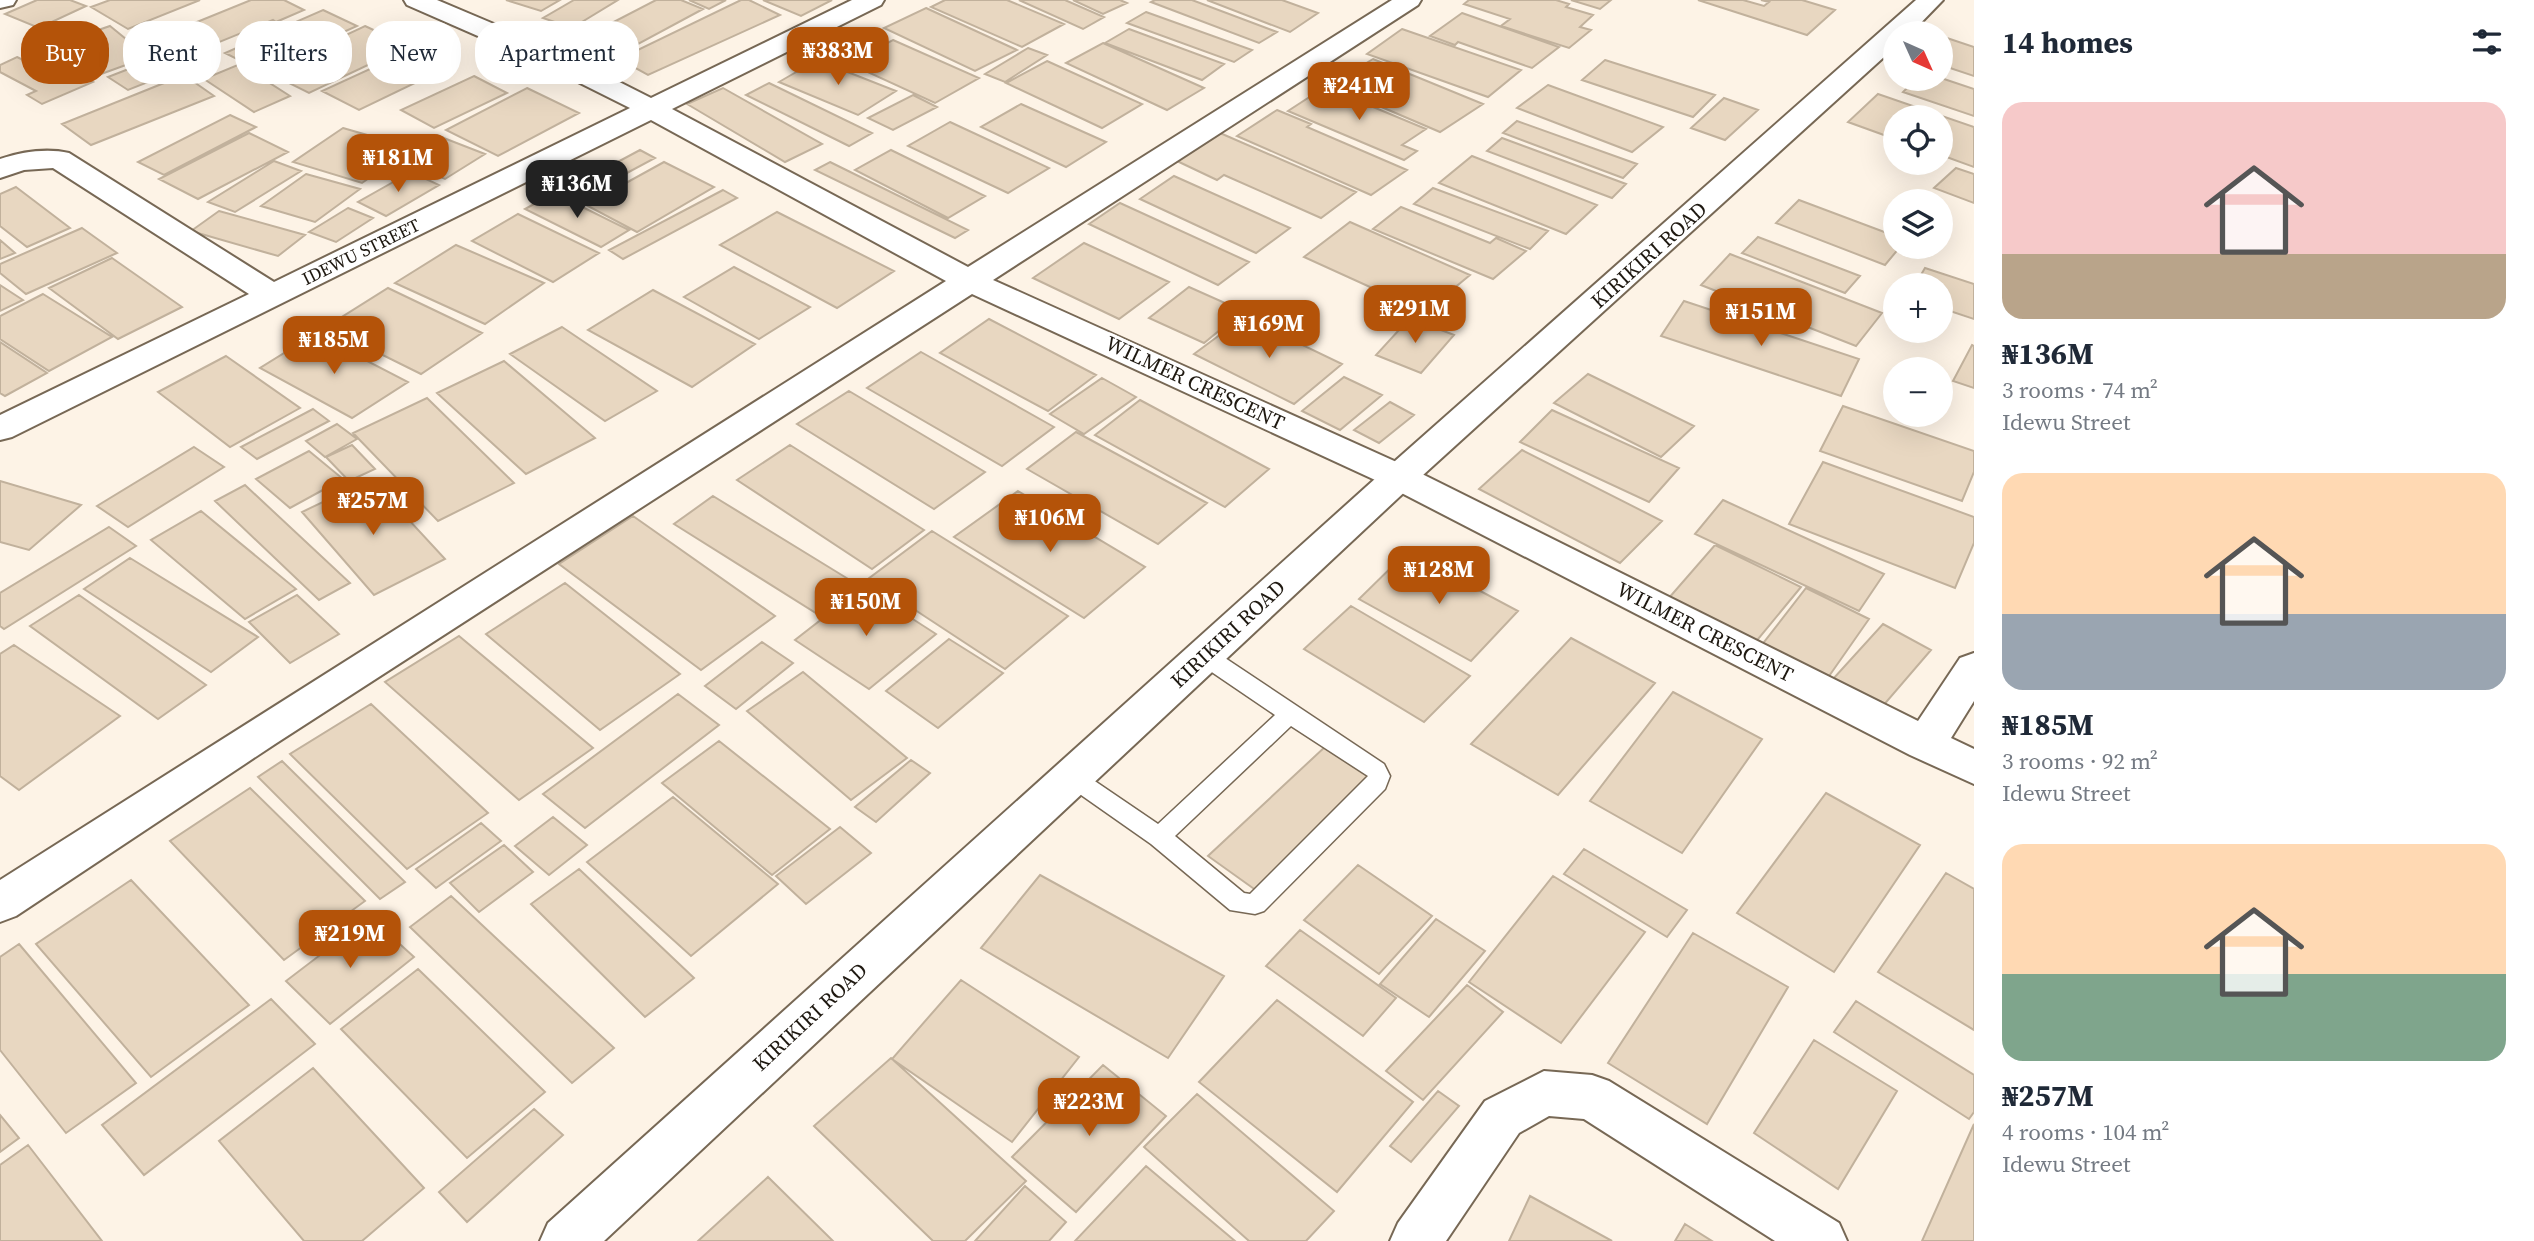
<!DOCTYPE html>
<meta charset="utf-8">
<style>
body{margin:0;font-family:"Source Serif 4",serif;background:#f2f2f3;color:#1f2937;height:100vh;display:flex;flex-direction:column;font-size:26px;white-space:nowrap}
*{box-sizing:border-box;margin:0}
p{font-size:23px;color:#747a83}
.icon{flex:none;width:38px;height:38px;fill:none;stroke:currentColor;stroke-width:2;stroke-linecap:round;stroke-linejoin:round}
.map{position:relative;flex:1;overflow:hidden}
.side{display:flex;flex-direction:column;background:#fff;width:560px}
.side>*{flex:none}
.banner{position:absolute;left:21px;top:21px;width:665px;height:63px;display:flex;gap:14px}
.needle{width:46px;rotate:135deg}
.buttons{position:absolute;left:1883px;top:21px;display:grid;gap:14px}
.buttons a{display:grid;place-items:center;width:70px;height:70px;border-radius:50%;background:#fff;box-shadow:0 7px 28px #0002;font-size:35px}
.price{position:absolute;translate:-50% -60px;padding:0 16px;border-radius:14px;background:#b45309;color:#fff;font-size:23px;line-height:46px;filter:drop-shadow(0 2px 4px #0008)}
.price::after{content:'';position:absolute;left:50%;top:42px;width:21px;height:16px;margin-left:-10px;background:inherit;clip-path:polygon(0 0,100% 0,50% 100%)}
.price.active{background:#222;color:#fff}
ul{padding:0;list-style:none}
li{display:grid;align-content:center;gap:14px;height:371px;padding:0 28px}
li span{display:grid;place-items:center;height:217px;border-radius:21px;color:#555}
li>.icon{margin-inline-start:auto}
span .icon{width:126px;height:126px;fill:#fffc;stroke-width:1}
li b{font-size:30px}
h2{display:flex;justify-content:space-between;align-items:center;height:84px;padding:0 28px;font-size:30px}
.tag{padding:0 24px;border-radius:28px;background:#fff;box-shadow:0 7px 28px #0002;font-size:24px;line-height:63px}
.tag.active{background:#b45309;color:#fff}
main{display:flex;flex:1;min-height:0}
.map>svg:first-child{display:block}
.building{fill:#e8d7c1;stroke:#c1b19c;stroke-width:2}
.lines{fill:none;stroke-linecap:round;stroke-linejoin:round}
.lane-casing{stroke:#776855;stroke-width:3}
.street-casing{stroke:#776855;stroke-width:4}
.secondary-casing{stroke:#776855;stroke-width:4}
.lane{fill:#fff;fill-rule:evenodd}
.street{fill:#fff;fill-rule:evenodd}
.secondary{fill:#fff;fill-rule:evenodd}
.labels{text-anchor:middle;stroke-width:6;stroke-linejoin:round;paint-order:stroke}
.far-street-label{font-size:18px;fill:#1e1810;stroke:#fff}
.street-label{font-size:21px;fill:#1e1810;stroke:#fff}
</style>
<main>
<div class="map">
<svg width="1974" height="1241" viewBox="0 0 1974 1241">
<rect width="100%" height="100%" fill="#fdf3e6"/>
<!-- building -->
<path class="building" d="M37,0h33l16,6 -47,22 -34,-14z
M110,0h90l-72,29 -37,-22z
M251,0h33l20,10 -28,12 -3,-2 -78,32 -30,-17z
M506,0h54l-19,11z
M574,0h44l-46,28 -29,-10z
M656,0h25l22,9 -89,48 -37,-16z
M689,0h37l-17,9z
M741,0h8l31,15 -132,60 -29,-16z
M763,0h69l-31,16z
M945,0h62l57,24 -42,23 -91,-40z
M1019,0h46l39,17 -21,12z
M1073,0h47l7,3 -24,11z
M1155,0h37l85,32 -18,11 -108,-41z
M1207,0h75l36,13 -28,19z
M1469,0h87l13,4 -3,3 27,8 -13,12 11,3 -22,18 -68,-22 9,-7 -46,-15z
M1571,0h40l-11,9z
M1698,0h45l21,6 5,-4 -8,-2h41l33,10 -28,25z
M926,8l91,42 -42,21 -91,-43z
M323,10l34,16 -98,44 -34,-17z
M1146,12l106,38 -18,12 -107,-39z
M1462,13l97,34 -27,21 -74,-26 -3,3 -25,-9z
M110,26l38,31 -58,21 -38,-32z
M365,26l43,20 -99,47 -42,-21z
M1129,29l95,35 -22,16 -97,-37z
M1402,29l119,41 -33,27 -121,-43z
M163,32l43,27 -78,31 -20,-13 54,-21 -23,-15z
M1941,36l33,11v29l-33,-11z
M893,40l86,38 -44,25 -87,-40z
M1103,43l101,45 -37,22 -101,-47z
M1028,48l19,7 -42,27 -20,-8z
M409,51l37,17 -87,42 -37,-19z
M17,57l24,12 15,-7 37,20 -51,22 -15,-9 9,-4 -36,-19v-7z
M1373,59l110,45 -43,28 -110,-47z
M817,60l79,31 -38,24 -79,-33z
M1605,60l110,35 -22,22 -111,-37z
M1047,61l95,43 -40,24 -96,-45z
M240,64l50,32 -36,16 -50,-33z
M184,75l30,21 -123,49 -29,-21z
M474,76l33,17 -73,35 -33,-18z
M1941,78l33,11v27l-71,-24 13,-13z
M769,83l103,50 -23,13 -103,-51z
M1548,85l115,42 -31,25 -115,-44z
M1325,87l101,42 -24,16 15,6 -13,9 -116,-49z
M527,88l52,25 -81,43 -52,-26z
M723,88l99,56 -37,18 -98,-58z
M1878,94l96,33v40l-33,-12v-38h-46v22l-47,-17z
M913,95l24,12 -44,23 -25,-12z
M1724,98l34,12 -33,30 -34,-12z
M1021,104l85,38 -40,25 -85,-40z
M1277,110l34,14 -4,3 100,43 -36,25 -134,-59z
M230,115l26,12 -92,48 -26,-13z
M1517,121l120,43 -14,14 -120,-45z
M950,122l99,46 -41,25 -100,-47z
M343,128l69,20 -50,35 -69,-21z
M249,133l39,19 -90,47 -39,-20z
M1220,133l136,59 -35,26 -97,-43 -7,5 -40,-19z
M436,135l49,19 -40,25 -49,-20z
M1502,138l124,46 -14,14 -125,-47z
M640,150l15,8 -71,38 -15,-8z
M891,150l94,46 -37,22 -93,-48z
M1472,156l125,49 -31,29 -127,-51z
M274,161l27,10 -66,41 -27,-10z
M664,162l50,25 -77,45 -51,-27z
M830,162l138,68 -13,8 -140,-68z
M1956,168l18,6v29l-40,-15z
M411,172l28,13 -53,31 -28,-14z
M306,174l54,15 -45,33 -54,-16z
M1174,176l116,52 -34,25 -116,-54z
M16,187l54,41 -43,19 -27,-21v-32z
M1433,188l115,43 -18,18 -116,-45z
M723,190l14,8 -114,61 -14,-9z
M554,193l75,37 -28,17 -76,-38z
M1799,200l96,36v11h5l-15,18 -109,-42z
M1120,203l129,59 -31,23 -129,-61z
M1401,207l89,36 6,-5 30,13 -33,28 -120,-50z
M348,208l25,10 -37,24 -27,-10z
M219,211l86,24 -27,21 -87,-25z
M777,212l117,59 -57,37 -117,-63z
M518,214l81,39 -46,29 -81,-41z
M1350,222l120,53 -45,37 -121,-55z
M82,228l35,25 -91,41 -26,-21v-9z
M1758,237l102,39 -15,17 -103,-40z
M0,240l15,13 -15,6z
M1084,243l85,39 -50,37 -86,-41z
M456,245l88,38 -59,41 -90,-41z
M1730,254l152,59 -26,33 -155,-61z
M112,258l70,49 -64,32 -69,-51z
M734,267l76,40 -51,32 -75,-42z
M1925,268l49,16v35l-33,-11v-23h-26z
M0,285l23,15 -23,11z
M1189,287l54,24 -39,32 -55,-25z
M388,288l94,45 -61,41 -95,-47z
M653,290l102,54 -63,43 -104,-57z
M43,294l69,43 -63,34 -49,-32v-23z
M1684,301l175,58 -18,37 -180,-60z
M1244,317l98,47 -48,40 -100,-50z
M1410,318l44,17 -33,38 -45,-18z
M989,319l107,56 -48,36 -108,-58z
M562,327l95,64 -52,30 -95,-67z
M315,334l93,48 -56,36 -92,-50z
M0,342l47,31 -42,23 -5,-3z
M1972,345l2,1v42l-21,-7z
M921,352l133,75 -52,39 -135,-78z
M226,356l74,52 -70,39 -72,-55z
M504,361l91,77 -69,36 -89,-81z
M1588,374l106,52 -33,31 -107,-54z
M1344,377l38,18 -42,35 -38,-19z
M1102,378l34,19 -52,37 -34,-20z
M849,391l136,81 -51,37 -137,-85z
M427,398l87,85 -76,38 -85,-88z
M1140,400l129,69 -44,38 -130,-72z
M1390,402l24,13 -35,28 -25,-13z
M1843,406l131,45v21l-12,29 -142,-50z
M313,409l16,12 -72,38 -16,-12z
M1552,410l127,58 -30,34 -129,-60z
M337,424l20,15 -32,18 -19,-16z
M1076,432l131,71 -49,41 -131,-75z
M352,445l23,24 -26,12 -23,-24z
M790,445l134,85 -52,39 -135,-89z
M194,447l30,20 -96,60 -31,-21z
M1522,450l140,71 -42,42 -141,-74z
M309,451l34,28 -53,29 -34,-29z
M1823,462l151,55v26l-19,45 -166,-64z
M371,479l74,80 -71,36 -72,-83z
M0,481l81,24 -52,45 -29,-8z
M245,485l105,98 -31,17 -104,-99z
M1018,491l127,76 -61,51 -130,-81z
M713,496l145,89 -39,30 -145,-91z
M1723,500l161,74 -25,37 -164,-77z
M201,511l95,78 -51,30 -94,-79z
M633,516l142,100 -74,54 -142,-106z
M109,527l27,19 -132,83 -4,-3v-33z
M932,531l136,85 -63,53 -137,-90z
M1715,545l86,42 -47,57 -86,-45z
M1407,552l111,59 -47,50 -112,-62z
M130,558l128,79 -47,35 -127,-83z
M565,583l115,91 -80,56 -114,-96z
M863,587l73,47 -67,55 -74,-49z
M1806,588l63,31 -42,60 -66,-33z
M79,595l127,90 -48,34 -128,-93z
M297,595l42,39 -49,29 -41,-41z
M1351,606l119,70 -46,46 -120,-73z
M1883,624l48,26 -49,57 -49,-28z
M459,636l134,112 -74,52 -134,-118z
M1571,638l84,45 -97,112 -87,-51z
M949,639l54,34 -65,55 -52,-37z
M762,642l31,21 -57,46 -31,-23z
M14,645l106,71 -101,74 -19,-14v-122z
M803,672l104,86 -56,42 -104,-89z
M1673,692l89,47 -80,114 -92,-52z
M678,694l41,31 -134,103 -42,-34z
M371,704l117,109 -81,56 -117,-115z
M719,741l111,88 -58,46 -110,-92z
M1327,745l49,31 -119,115 -49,-35z
M911,760l19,13 -54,49 -21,-15z
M282,761l123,121 -25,17 -122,-122z
M250,788l115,113 -81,59 -114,-119z
M1826,793l94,52 -86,127 -97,-59z
M673,797l105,87 -87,72 -104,-94z
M553,817l34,28 -38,30 -34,-29z
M481,823l20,18 -65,47 -20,-19z
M840,827l31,26 -65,51 -30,-28z
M504,845l29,27 -54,40 -29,-29z
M1584,849l103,61 -20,27 -103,-63z
M1358,865l74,51 -53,58 -75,-54z
M579,869l115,109 -49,39 -114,-113z
M1946,873l28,16v141l-96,-58z
M1040,875l184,101 -56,82 -187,-110z
M1553,876l92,56 -84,111 -92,-61z
M131,880l118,125 -98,72 -115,-133z
M451,896l163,152 -42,35 -162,-156z
M370,917l44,40 -84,67 -44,-43z
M1436,919l49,32 -56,66 -49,-33z
M1300,930l96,68 -33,38 -97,-70z
M1693,933l95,54 -81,137 -99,-61z
M19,944l117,139 -70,50 -66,-83v-93z
M418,969l127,123 -78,66 -126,-129z
M961,980l118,77 -67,85 -120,-83z
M1467,985l36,27 -80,88 -37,-29z
M271,999l44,45 -171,131 -42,-50z
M1277,1000l136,102 -76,90 -138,-110z
M1856,1001l118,74v37l-5,7 -135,-87z
M1814,1040l83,51 -59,98 -84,-56z
M891,1058l135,123 -61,60h-32l-119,-115z
M1103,1065l63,51 -90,96 -64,-55z
M313,1068l111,120 -62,53h-58l-85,-100z
M1438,1091l21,15 -48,56 -21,-16z
M1197,1094l137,117 -28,30h-57l-105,-94z
M534,1109l29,26 -96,87 -28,-30z
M0,1115l19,23 -19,14z
M1974,1124v117h-52z
M28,1145l74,96h-102v-76z
M1146,1166l89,75h-160z
M768,1177l65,64h-135z
M1025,1186l41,36 -17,19h-74z
M1530,1196l82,45h-103z
M1685,1224l27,17h-37z"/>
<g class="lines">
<!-- lane casing -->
<g class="lane-casing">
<path id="lane" d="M1205,648l8,2 171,114 6,12 -5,13 -121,122 -9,3 -25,-4 -79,-66 -87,-61 -3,-6 3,-6 8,-3 8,3 78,53 117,-109 -78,-53 -3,-6 3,-6zM1291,726l77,50 -118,118 -6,-1 -69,-57z"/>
</g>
<!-- street casing -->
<g class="street-casing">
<path id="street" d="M0,0h16l-3,5 -13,3z
M404,0h33l123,52 91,46 201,-98h32l-3,5 -209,104 296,158 424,-267h29l-3,5 -425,275 419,189 506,252 42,-63 14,-5v48l-23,37 23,11v35l-64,-29 -524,-270 -414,-191 -697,450 -259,172 -16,6v-42l946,-599 -295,-161 -639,317 -12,3v-25l249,-121 -196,-126 -29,2 -24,8v-19c21,-7 47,-11 69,-6l205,129 356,-174 -88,-44 -135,-59z
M1544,1071l48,4 17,6 230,142 8,18h-72l-191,-122 -35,-3 -30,17 -73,108h-56l8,-18 87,-122z"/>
</g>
<!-- secondary casing -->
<g class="secondary-casing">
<path id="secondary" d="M1916,0h27l-32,33h-16v14l-483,438 -808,756h-64l8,-18 838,-754z"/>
</g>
<!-- lane -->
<use href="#lane" class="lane"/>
<!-- street -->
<use href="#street" class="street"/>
<!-- secondary -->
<use href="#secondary" class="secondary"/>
</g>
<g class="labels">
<!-- far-street labels -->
<g class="far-street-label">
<text transform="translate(361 252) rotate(-26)" y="6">IDEWU STREET</text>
</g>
<!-- street labels -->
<g class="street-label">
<text transform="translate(1649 255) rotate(-42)" y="7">KIRIKIRI ROAD</text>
<text transform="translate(1195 383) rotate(25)" y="7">WILMER CRESCENT</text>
<text transform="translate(1705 632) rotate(27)" y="7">WILMER CRESCENT</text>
<text transform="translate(1228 634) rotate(-43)" y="7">KIRIKIRI ROAD</text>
<text transform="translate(810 1017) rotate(-43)" y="7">KIRIKIRI ROAD</text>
</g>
</g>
</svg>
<div class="buttons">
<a><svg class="needle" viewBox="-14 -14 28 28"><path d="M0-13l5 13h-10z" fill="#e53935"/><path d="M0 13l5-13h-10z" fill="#747a83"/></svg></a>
<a><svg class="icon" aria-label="locate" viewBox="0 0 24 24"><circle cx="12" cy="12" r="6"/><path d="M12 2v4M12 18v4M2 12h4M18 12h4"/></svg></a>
<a><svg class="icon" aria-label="layers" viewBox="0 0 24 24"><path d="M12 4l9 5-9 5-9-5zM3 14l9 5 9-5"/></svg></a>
<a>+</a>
<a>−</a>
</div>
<b class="price" style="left:838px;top:87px">₦383M</b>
<b class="price" style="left:1359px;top:122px">₦241M</b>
<b class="price" style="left:398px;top:194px">₦181M</b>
<b class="price active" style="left:577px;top:220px">₦136M</b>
<b class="price" style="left:1415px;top:345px">₦291M</b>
<b class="price" style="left:1761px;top:348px">₦151M</b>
<b class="price" style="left:1269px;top:360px">₦169M</b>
<b class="price" style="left:334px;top:376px">₦185M</b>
<b class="price" style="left:373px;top:537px">₦257M</b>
<b class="price" style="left:1050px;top:554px">₦106M</b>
<b class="price" style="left:1439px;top:606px">₦128M</b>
<b class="price" style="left:866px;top:638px">₦150M</b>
<b class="price" style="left:350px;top:970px">₦219M</b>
<b class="price" style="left:1089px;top:1138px">₦223M</b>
<div class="banner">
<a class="tag active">Buy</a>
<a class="tag">Rent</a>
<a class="tag">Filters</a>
<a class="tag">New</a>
<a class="tag">Apartment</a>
</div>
</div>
<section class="side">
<h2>14 homes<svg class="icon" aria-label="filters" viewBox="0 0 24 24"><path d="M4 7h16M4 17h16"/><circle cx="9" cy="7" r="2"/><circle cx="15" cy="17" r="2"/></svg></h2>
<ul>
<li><span style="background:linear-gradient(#f6c9c9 70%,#b9a48a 0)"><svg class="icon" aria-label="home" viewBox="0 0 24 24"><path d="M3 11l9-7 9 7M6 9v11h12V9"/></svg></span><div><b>₦136M</b><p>3 rooms · 74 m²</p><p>Idewu Street</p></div></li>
<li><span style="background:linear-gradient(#ffd9b3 65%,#9aa5b1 0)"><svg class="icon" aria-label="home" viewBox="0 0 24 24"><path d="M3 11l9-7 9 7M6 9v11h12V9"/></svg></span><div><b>₦185M</b><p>3 rooms · 92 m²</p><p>Idewu Street</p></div></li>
<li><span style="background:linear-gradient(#ffd9b3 60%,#7fa58c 0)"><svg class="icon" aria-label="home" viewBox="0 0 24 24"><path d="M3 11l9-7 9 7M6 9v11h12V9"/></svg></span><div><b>₦257M</b><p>4 rooms · 104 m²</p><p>Idewu Street</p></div></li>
</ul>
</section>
</main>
